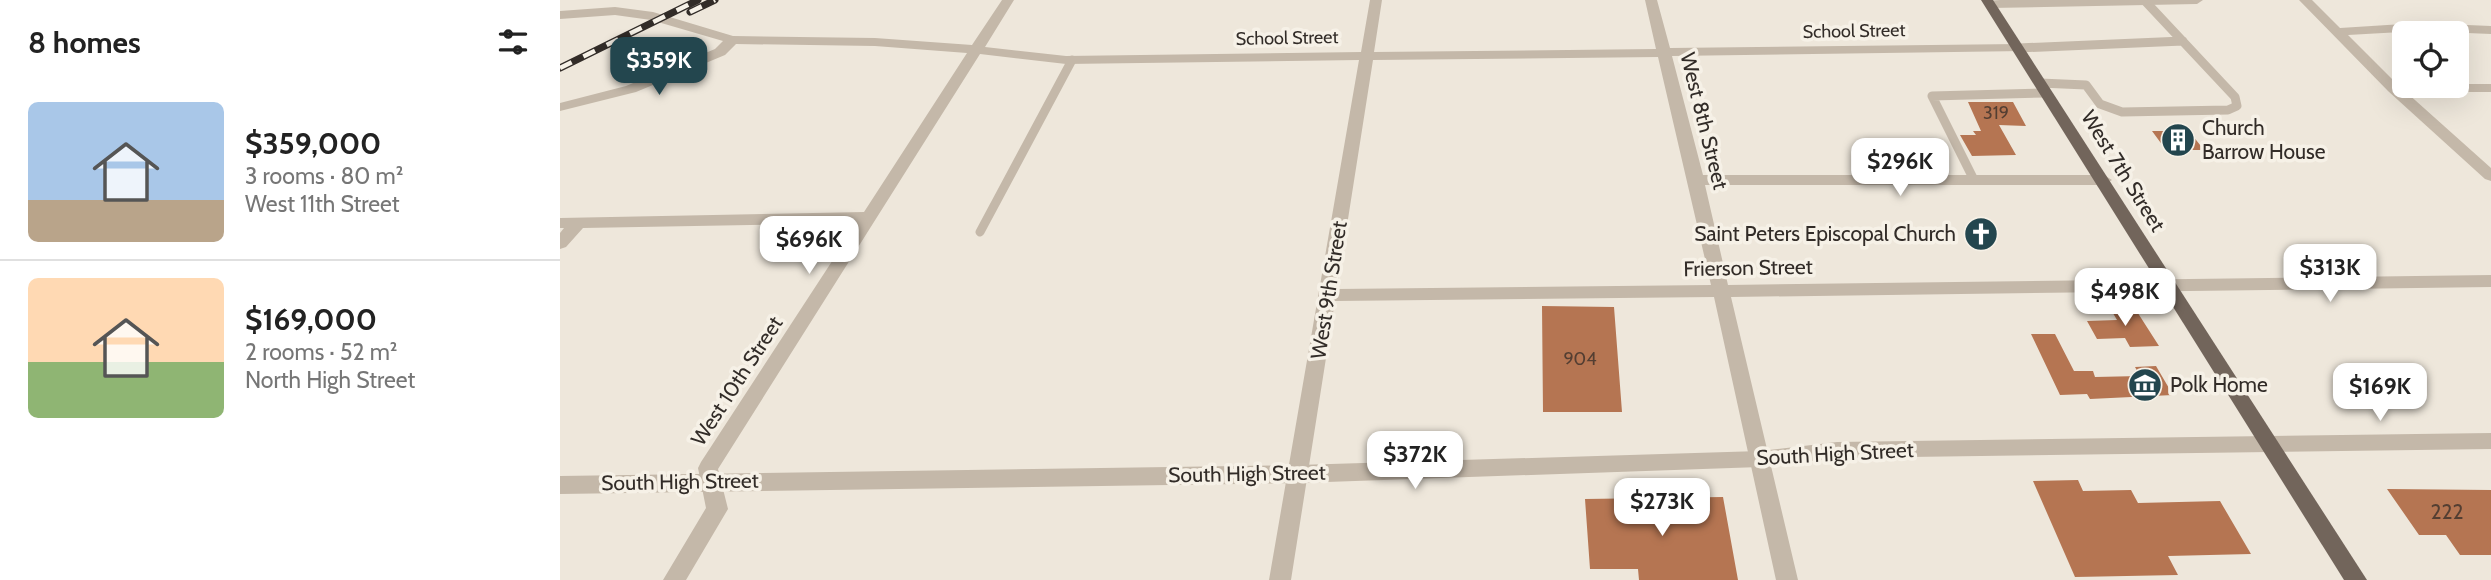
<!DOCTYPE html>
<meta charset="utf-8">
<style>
body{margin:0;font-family:Cabin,sans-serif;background:#f6f6f6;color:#222;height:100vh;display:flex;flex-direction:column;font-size:26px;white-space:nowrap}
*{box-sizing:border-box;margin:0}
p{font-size:23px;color:#767676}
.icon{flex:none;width:38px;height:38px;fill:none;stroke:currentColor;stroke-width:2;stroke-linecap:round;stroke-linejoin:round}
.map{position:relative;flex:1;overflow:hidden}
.sheet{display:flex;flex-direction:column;background:#fff;width:560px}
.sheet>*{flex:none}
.tools{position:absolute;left:1832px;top:21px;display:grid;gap:14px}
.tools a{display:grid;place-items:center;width:77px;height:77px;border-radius:10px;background:#fff;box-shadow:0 7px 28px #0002;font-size:35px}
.price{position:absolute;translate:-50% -60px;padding:0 16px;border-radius:14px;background:#fff;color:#222;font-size:23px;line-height:46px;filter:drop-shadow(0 2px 4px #0008)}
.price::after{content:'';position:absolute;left:50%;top:42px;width:21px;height:16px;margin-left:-10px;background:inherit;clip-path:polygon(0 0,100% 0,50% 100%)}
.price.on{background:#23464e;color:#fff}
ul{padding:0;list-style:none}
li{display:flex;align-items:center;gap:21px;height:175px;padding:0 28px}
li+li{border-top:2px solid #e0e0e0}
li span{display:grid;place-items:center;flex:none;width:196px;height:140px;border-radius:10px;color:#555}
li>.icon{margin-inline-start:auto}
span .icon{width:84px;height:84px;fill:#fffc;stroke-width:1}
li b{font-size:30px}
h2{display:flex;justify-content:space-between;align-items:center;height:84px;padding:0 28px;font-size:30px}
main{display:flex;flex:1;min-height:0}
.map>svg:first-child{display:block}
.building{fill:#b57552}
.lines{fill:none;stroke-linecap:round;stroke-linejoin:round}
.service{stroke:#c4b8a9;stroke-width:9}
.minor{fill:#c4b8a9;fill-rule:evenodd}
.tertiary{fill:#c4b8a9;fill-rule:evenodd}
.primary{fill:#72655b;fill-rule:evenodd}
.rail-casing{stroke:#322c28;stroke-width:7}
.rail{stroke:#f6f1e7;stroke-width:4.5;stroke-dasharray:13;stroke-linecap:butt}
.labels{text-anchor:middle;stroke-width:7;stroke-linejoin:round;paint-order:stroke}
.far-street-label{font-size:18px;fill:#322c28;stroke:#f6f1e7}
.number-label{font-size:18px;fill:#533e32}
.street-label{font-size:21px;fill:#322c28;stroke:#f6f1e7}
.poi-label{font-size:21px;fill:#322c28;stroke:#f6f1e7;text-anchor:start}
.near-number-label{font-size:21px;fill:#533e32}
</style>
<main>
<section class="sheet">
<h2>8 homes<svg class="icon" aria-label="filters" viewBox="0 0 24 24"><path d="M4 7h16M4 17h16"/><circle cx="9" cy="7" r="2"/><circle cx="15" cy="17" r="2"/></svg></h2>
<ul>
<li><span style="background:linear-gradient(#a9c7e8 70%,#b9a48a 0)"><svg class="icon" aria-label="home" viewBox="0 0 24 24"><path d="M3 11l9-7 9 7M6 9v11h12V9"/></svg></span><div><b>$359,000</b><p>3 rooms · 80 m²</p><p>West 11th Street</p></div></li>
<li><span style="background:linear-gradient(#ffd9b3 60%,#8fb573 0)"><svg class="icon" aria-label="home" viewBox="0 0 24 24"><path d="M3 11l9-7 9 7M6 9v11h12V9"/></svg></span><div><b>$169,000</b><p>2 rooms · 52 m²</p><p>North High Street</p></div></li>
</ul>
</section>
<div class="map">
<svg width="1931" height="580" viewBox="0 0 1931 580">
<rect width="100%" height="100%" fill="#eee7db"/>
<!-- building -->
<path class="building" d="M1408,102h45l13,24 -27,-1 17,30 -44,1 -12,-21h16l-3,-4h8z
M1592,131h37l15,19h-38z
M982,306l72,1 8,105h-79z
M1574,307l25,39 -29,1 -5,-9 -28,1 -10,-18 30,-1 -7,-12z
M1471,334h24l19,37h19l2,6 45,-1 -5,-9 21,-1 17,29 -83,4 -3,-5 -27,1z
M1518,480l5,11 48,-1 7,13 82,-2 31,53 -83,2 10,19 -103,2 -42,-96z
M1827,489l104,1v65h-31l-14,-20h-27z
M1163,497l15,83h-99l-1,-11h-48l-5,-70z"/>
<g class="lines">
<!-- service -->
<path class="service" d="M1459,48l164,-7
M1480,83l46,2 14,19 22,8 106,-2 9,-4 -2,-9 -90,-96
M1414,180l-42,-84 114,-3
M420,232l92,-172"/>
<!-- minor -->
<path class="minor" d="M442,0h12l-29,47 81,9 295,-4 9,-52h12l-8,52 282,-3 -11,-49h12l13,48 349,-4 7,4 -2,3 -352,5 31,119h401l8,5 -8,5h-399l23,100 763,-10v12l-760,10 67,283h-22l-62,-283 -379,4 -44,279h-22l90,-520 -293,4 -86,-10 -262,415 10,40 -42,71h-23l43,-72 -8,-40 3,-6 156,-239 -274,5 -17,19 -6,2v-16l4,-5h-4v-10l304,-6 103,-159 -92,-7 -139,-2 -11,11 -89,37 -76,19v-8l66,-17 89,-37 8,-8 -72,-21 -36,-5 -55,4v-8l55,-4 38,5 80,24 142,2 97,7zM1098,57l53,228 -374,4 36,-229z
M1440,0h203l-6,4 -207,4 -6,-4 2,-3z
M1739,0h13l28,28 79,-5 72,3v8l-72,-3 -71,4 49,49h94v8h-85l85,76v13l-6,-2 -97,-88z"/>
<!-- tertiary -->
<path class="tertiary" d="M1931,433v16l-654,9 -77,9 -462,16 -738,11v-18l738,-11 462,-14 77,-9z"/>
<!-- primary -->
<path class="primary" d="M1421,0h12l374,580h-23z"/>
<!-- rail casing -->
<g class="rail-casing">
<path id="rail" d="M130,12l25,-12
M0,68l138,-68"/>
</g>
<!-- rail -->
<use href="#rail" class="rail"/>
</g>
<!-- icons -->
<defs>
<g id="building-disc" transform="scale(1.75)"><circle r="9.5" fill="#23464e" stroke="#f6f1e7"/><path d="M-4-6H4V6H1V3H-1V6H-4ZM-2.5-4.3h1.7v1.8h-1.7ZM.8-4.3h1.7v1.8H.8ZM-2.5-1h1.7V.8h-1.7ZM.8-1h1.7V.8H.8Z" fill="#fff"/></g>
<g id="church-disc" transform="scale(1.75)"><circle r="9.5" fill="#23464e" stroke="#f6f1e7"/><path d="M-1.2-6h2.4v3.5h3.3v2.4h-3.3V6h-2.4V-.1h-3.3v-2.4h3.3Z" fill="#fff"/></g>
<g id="museum-disc" transform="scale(1.75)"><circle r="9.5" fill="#23464e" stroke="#f6f1e7"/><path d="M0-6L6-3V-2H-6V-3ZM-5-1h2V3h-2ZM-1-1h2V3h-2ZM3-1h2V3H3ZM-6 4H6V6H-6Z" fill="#fff"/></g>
</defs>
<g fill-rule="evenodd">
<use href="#building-disc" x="1618" y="140"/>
<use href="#church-disc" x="1421" y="234"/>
<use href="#museum-disc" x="1585" y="385"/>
</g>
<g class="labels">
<!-- far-street labels -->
<g class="far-street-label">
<text transform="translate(1294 31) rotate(-1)" y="6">School Street</text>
<text transform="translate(727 38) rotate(-1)" y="6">School Street</text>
</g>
<!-- number labels -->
<g class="number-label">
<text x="1436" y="119">319</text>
<text x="1020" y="365">904</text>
</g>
<!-- street labels -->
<g class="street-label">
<text transform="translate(1144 121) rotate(76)" y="7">West 8th Street</text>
<text transform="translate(1563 171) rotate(58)" y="7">West 7th Street</text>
<text transform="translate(1188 268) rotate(-1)" y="7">Frierson Street</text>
<text transform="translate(769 290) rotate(-81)" y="7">West 9th Street</text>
<text transform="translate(177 381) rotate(-57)" y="7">West 10th Street</text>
<text transform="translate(1275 454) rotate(-3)" y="7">South High Street</text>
<text transform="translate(687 474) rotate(-1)" y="7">South High Street</text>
<text transform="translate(120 482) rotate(-1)" y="7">South High Street</text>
</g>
<!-- poi labels -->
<g class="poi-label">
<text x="1642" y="135">Church<tspan x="1642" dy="24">Barrow House</tspan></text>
<text x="1396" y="241" text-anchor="end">Saint Peters Episcopal Church</text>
<text x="1610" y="392">Polk Home</text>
</g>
<!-- near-number labels -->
<g class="near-number-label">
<text x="1887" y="519">222</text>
</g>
</g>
</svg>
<div class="tools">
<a><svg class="icon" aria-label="locate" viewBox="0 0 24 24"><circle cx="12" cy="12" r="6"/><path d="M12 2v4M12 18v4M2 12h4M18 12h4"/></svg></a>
</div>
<b class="price on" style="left:99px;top:97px">$359K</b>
<b class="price" style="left:1340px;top:198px">$296K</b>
<b class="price" style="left:249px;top:276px">$696K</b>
<b class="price" style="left:1770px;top:304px">$313K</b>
<b class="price" style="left:1565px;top:328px">$498K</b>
<b class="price" style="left:1820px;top:423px">$169K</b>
<b class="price" style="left:855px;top:491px">$372K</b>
<b class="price" style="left:1102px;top:538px">$273K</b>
</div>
</main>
